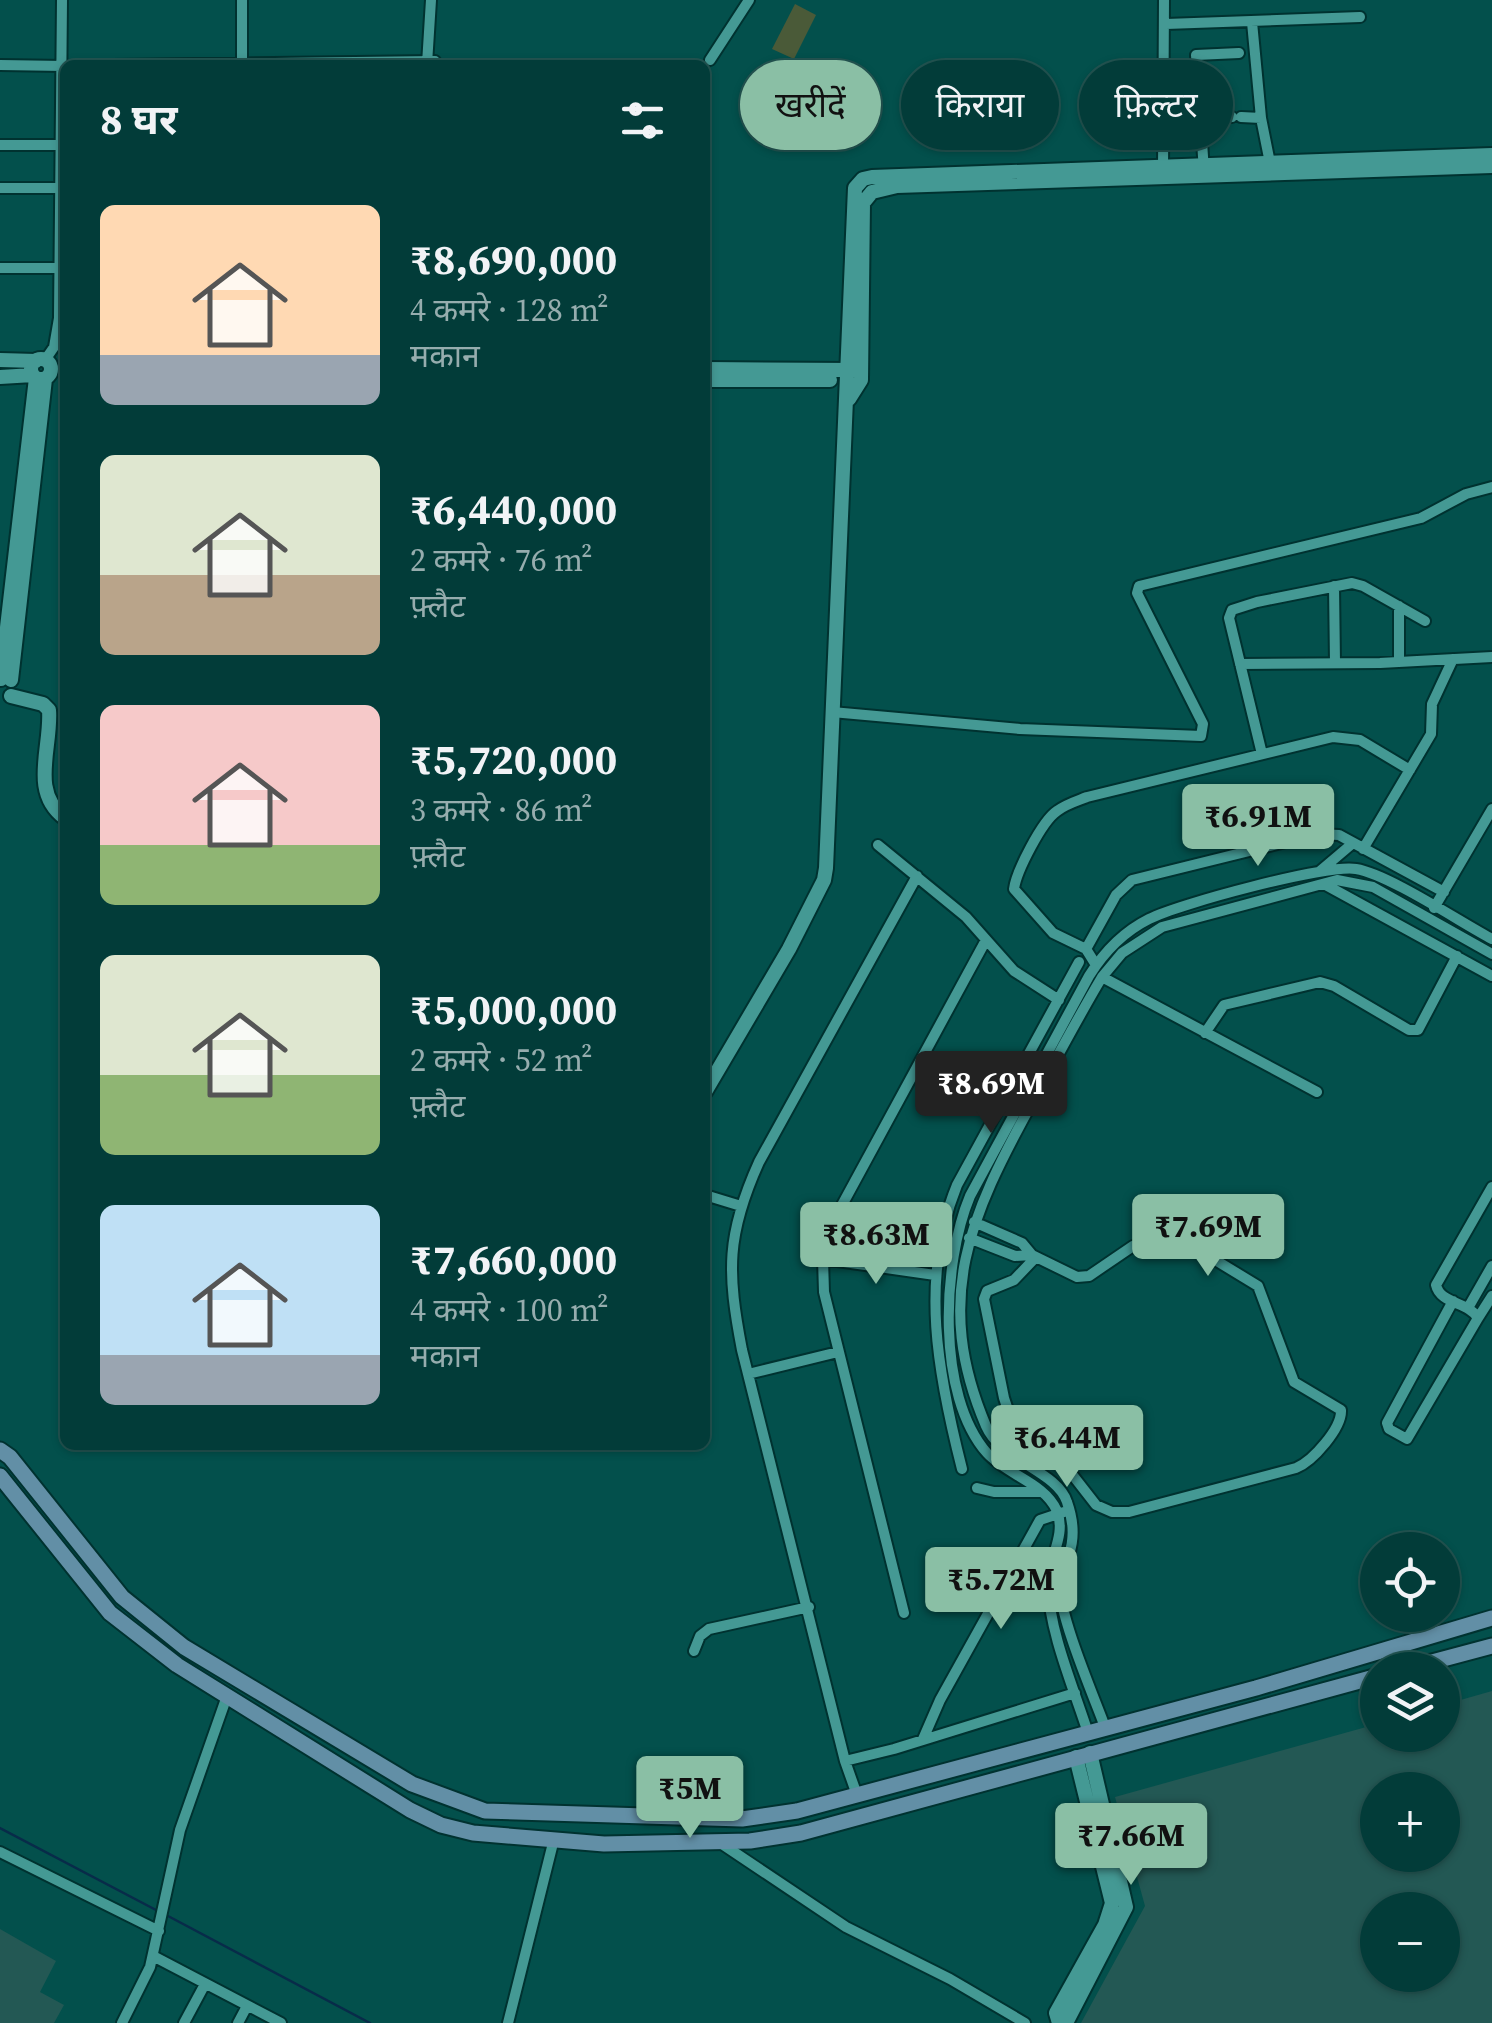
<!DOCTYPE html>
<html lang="hi">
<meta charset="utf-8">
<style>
body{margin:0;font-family:"Source Serif 4","Noto Sans Devanagari",serif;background:#104744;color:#f1f3f6;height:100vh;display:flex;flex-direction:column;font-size:38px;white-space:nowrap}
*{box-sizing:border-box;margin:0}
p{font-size:32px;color:#96adae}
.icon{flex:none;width:55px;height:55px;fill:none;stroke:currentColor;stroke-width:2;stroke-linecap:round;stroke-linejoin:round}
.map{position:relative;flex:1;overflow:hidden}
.drawer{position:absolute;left:60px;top:60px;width:650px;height:1390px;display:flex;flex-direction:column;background:#023c39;border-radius:15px;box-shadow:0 2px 8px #0004,0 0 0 2px #235653}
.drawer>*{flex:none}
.banner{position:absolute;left:740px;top:60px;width:600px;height:90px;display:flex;gap:20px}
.fabs{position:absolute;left:1360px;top:1532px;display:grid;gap:20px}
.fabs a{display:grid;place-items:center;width:100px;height:100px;border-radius:50%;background:#023c39;box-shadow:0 2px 8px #0004,0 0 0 2px #235653;font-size:50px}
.price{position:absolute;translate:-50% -85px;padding:0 22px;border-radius:10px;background:#8abfa5;color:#111;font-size:32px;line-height:65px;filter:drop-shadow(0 2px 5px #0008)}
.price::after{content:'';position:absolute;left:50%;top:60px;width:30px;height:22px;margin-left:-15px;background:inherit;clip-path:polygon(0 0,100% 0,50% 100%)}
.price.active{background:#222;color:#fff}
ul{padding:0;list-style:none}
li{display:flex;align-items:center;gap:30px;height:250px;padding:0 40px}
li span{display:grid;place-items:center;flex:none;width:280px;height:200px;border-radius:15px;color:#555}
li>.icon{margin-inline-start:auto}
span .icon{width:120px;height:120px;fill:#fffc;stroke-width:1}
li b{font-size:42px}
h2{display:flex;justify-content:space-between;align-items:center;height:120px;padding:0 40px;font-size:42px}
.chip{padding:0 35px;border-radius:45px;background:#023c39;box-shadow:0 2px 8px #0004,0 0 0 2px #235653;font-size:35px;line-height:90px}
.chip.active{background:#8abfa5;color:#111}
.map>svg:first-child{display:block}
.built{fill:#235854;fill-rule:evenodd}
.green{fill:#4a5a38}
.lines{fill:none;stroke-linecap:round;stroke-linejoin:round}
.stream{stroke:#082b49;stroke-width:2.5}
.minor-casing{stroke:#003230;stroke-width:14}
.tertiary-casing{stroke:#003230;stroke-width:18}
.secondary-casing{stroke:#003230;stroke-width:19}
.minor{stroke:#449994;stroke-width:10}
.tertiary{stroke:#449994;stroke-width:14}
.secondary{stroke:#628fa6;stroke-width:15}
</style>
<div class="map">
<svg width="1492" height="2023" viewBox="0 0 1492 2023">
<rect width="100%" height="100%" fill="#03504c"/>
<!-- built -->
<path class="built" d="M1492,1691v332h-411l64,-117 -30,-109 262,-73 1,11h64l1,-30zM1378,1790h64v65h-64zM1378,1910h64v65h-64z
M0,1929l56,32 -16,31 24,13 -10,18h-54z"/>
<!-- green -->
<path class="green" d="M795,4l21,11 -22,44 -22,-10z"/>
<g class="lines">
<!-- stream -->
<path class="stream" d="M0,1828l156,82
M168,1916l202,107"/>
<!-- minor casing -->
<g class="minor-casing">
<path id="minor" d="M242,0v65
M1252,22l9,96 9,45
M1166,24l194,-7
M710,60l39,-60
M427,64l4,-64
M0,65l64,1
M113,65l322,-4
M1241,117l20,1
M1201,118l31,-1
M0,145h59
M1163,171l1,-171
M1204,171l-8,-116 43,-2
M0,188h60
M0,268h60
M45,360l9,-13 5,-29 3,-318
M1334,586l1,77
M1399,606v56
M1240,664l140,-1 112,-6
M832,712l188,17 181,7 2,-12 -66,-131 2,-7 282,-68 45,-24 26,-7
M1262,754l-33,-136 3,-8 25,-8 95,-19 11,3 62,35
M878,845l88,72 48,54 45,29
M1363,849l68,-115 1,-30 21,-45
M1320,871l33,-28
M1324,884l168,92
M1434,908l58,-99
M1086,949l30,-54 16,-15 186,-46 21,1 105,57
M1096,965l-10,-16 -33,-16 -39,-44c2,-17 28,-68 43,-78 9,-7 20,-10 30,-14l246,-60 27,3 50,30
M1102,977l215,115
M1205,1033l19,-28 96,-23 14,4 75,44h9l39,-74
M705,1195l36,11
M974,1222l48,21 10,12 45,22 12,-1 44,-30 36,-7 20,5 69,42 36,96 47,28c1,18 -28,51 -45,58l-167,44h-17l-16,-7 -32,-41 -36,-25 -19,-26 -5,-15 -20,-99 3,-8 27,-11 22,-23
M969,1238l46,18 17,-1
M823,1259l112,16
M1453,1301l-66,122 2,6 18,10 71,-121c-9,-16 -38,-14 -42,-33l56,-98
M1468,1308l24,-42
M1478,1318l14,-22
M748,1374l90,-22
M1064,1464l42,-12
M962,1469c-24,-94 -43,-191 -5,-284l122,-223
M977,1488l17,4h47
M904,1613l-80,-321 -1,-33 12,-41 151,-278
M694,1651l6,-15 9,-7 100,-22
M1105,1727c-13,-35 -45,-109 -46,-144 0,-10 6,-20 10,-29 6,-17 4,-35 -2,-52 -10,-31 -66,-41 -81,-76 -54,-127 -16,-210 46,-323 23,-42 45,-84 70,-126l20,-24 40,-26 175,-47 36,7 119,67
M1088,1733c-14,-44 -39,-102 -40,-148 -1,-25 19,-49 9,-74 -12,-28 -50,-36 -70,-58 -51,-58 -45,-190 -17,-257l119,-220c15,-24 34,-44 60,-57 29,-15 178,-55 207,-50 32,5 104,53 136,70
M923,1739l17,-39 100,-180 24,-8
M845,1761l49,-12 181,-56
M857,1795l-12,-34 -103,-411c-15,-78 -16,-115 17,-188l158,-286
M719,1842l127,85 104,52 75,44
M0,1852l159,79
M153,1956l128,67
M122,2023l28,-56 30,-137 47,-134
M184,2023l21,-39
M238,2023l9,-17
M508,2023l46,-184"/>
</g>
<!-- tertiary casing -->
<g class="tertiary-casing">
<path id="tertiary" d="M31 369a10 10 0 1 1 20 0a10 10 0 1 1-20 0Z
M0,360l36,1
M705,369l149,1
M0,377l33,-2
M705,380h125
M849,399l12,-19 2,-177 9,-11 25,-6 595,-20
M1,679l35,-301
M11,680l34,-301
M11,696l32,8 6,6c3,37 -20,82 16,108
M705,1092l84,-143 35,-69 2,-12 29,-680 8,-9 9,-2 620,-22
M1059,2023l-3,-10 49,-88 7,-22 -36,-146
M1066,2023l60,-116 -36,-154"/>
</g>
<!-- secondary casing -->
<g class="secondary-casing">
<path id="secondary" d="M0,1450l10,7 112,140 62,50 228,137 73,27 257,8 55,-8 459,-123 236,-70
M0,1476l110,137 67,52 233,145 31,15 32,8 131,11 146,-3 51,-8 577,-157
M1402,1670l90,-24"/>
</g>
<!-- minor -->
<use href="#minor" class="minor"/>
<!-- tertiary -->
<use href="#tertiary" class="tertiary"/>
<!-- secondary -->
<use href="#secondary" class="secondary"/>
</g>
</svg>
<div class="fabs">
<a><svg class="icon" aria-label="locate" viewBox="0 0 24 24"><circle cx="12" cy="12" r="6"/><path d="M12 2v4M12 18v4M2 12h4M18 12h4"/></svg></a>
<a><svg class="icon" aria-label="layers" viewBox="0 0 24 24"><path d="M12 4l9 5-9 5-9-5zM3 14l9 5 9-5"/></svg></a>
<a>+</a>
<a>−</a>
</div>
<b class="price" style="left:1258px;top:869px">₹6.91M</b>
<b class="price active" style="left:991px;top:1136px">₹8.69M</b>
<b class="price" style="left:1208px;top:1279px">₹7.69M</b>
<b class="price" style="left:876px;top:1287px">₹8.63M</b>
<b class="price" style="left:1067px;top:1490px">₹6.44M</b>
<b class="price" style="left:1001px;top:1632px">₹5.72M</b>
<b class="price" style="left:690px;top:1841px">₹5M</b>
<b class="price" style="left:1131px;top:1888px">₹7.66M</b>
<div class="banner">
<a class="chip active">खरीदें</a>
<a class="chip">किराया</a>
<a class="chip">फ़िल्टर</a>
</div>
<section class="drawer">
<h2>8 घर<svg class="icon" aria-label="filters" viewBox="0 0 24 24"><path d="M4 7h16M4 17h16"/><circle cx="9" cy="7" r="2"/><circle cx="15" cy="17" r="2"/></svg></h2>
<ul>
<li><span style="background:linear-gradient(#ffd9b3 75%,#9aa5b1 0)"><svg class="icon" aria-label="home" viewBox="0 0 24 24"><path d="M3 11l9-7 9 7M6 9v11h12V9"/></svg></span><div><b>₹8,690,000</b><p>4 कमरे · 128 m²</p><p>मकान</p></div></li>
<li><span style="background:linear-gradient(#dfe7d0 60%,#b9a48a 0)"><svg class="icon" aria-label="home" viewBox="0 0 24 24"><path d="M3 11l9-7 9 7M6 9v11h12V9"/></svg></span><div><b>₹6,440,000</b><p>2 कमरे · 76 m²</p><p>फ़्लैट</p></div></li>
<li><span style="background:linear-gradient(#f6c9c9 70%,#8fb573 0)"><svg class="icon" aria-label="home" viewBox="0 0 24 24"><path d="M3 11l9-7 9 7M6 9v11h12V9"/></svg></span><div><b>₹5,720,000</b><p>3 कमरे · 86 m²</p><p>फ़्लैट</p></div></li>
<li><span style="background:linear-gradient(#dfe7d0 60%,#8fb573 0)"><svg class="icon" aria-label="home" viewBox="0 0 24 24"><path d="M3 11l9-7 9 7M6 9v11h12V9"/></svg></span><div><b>₹5,000,000</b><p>2 कमरे · 52 m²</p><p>फ़्लैट</p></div></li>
<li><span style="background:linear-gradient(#bfe0f5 75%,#9aa5b1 0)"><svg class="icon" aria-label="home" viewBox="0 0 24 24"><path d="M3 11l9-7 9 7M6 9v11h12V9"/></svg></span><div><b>₹7,660,000</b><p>4 कमरे · 100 m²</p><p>मकान</p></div></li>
</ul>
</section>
</div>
